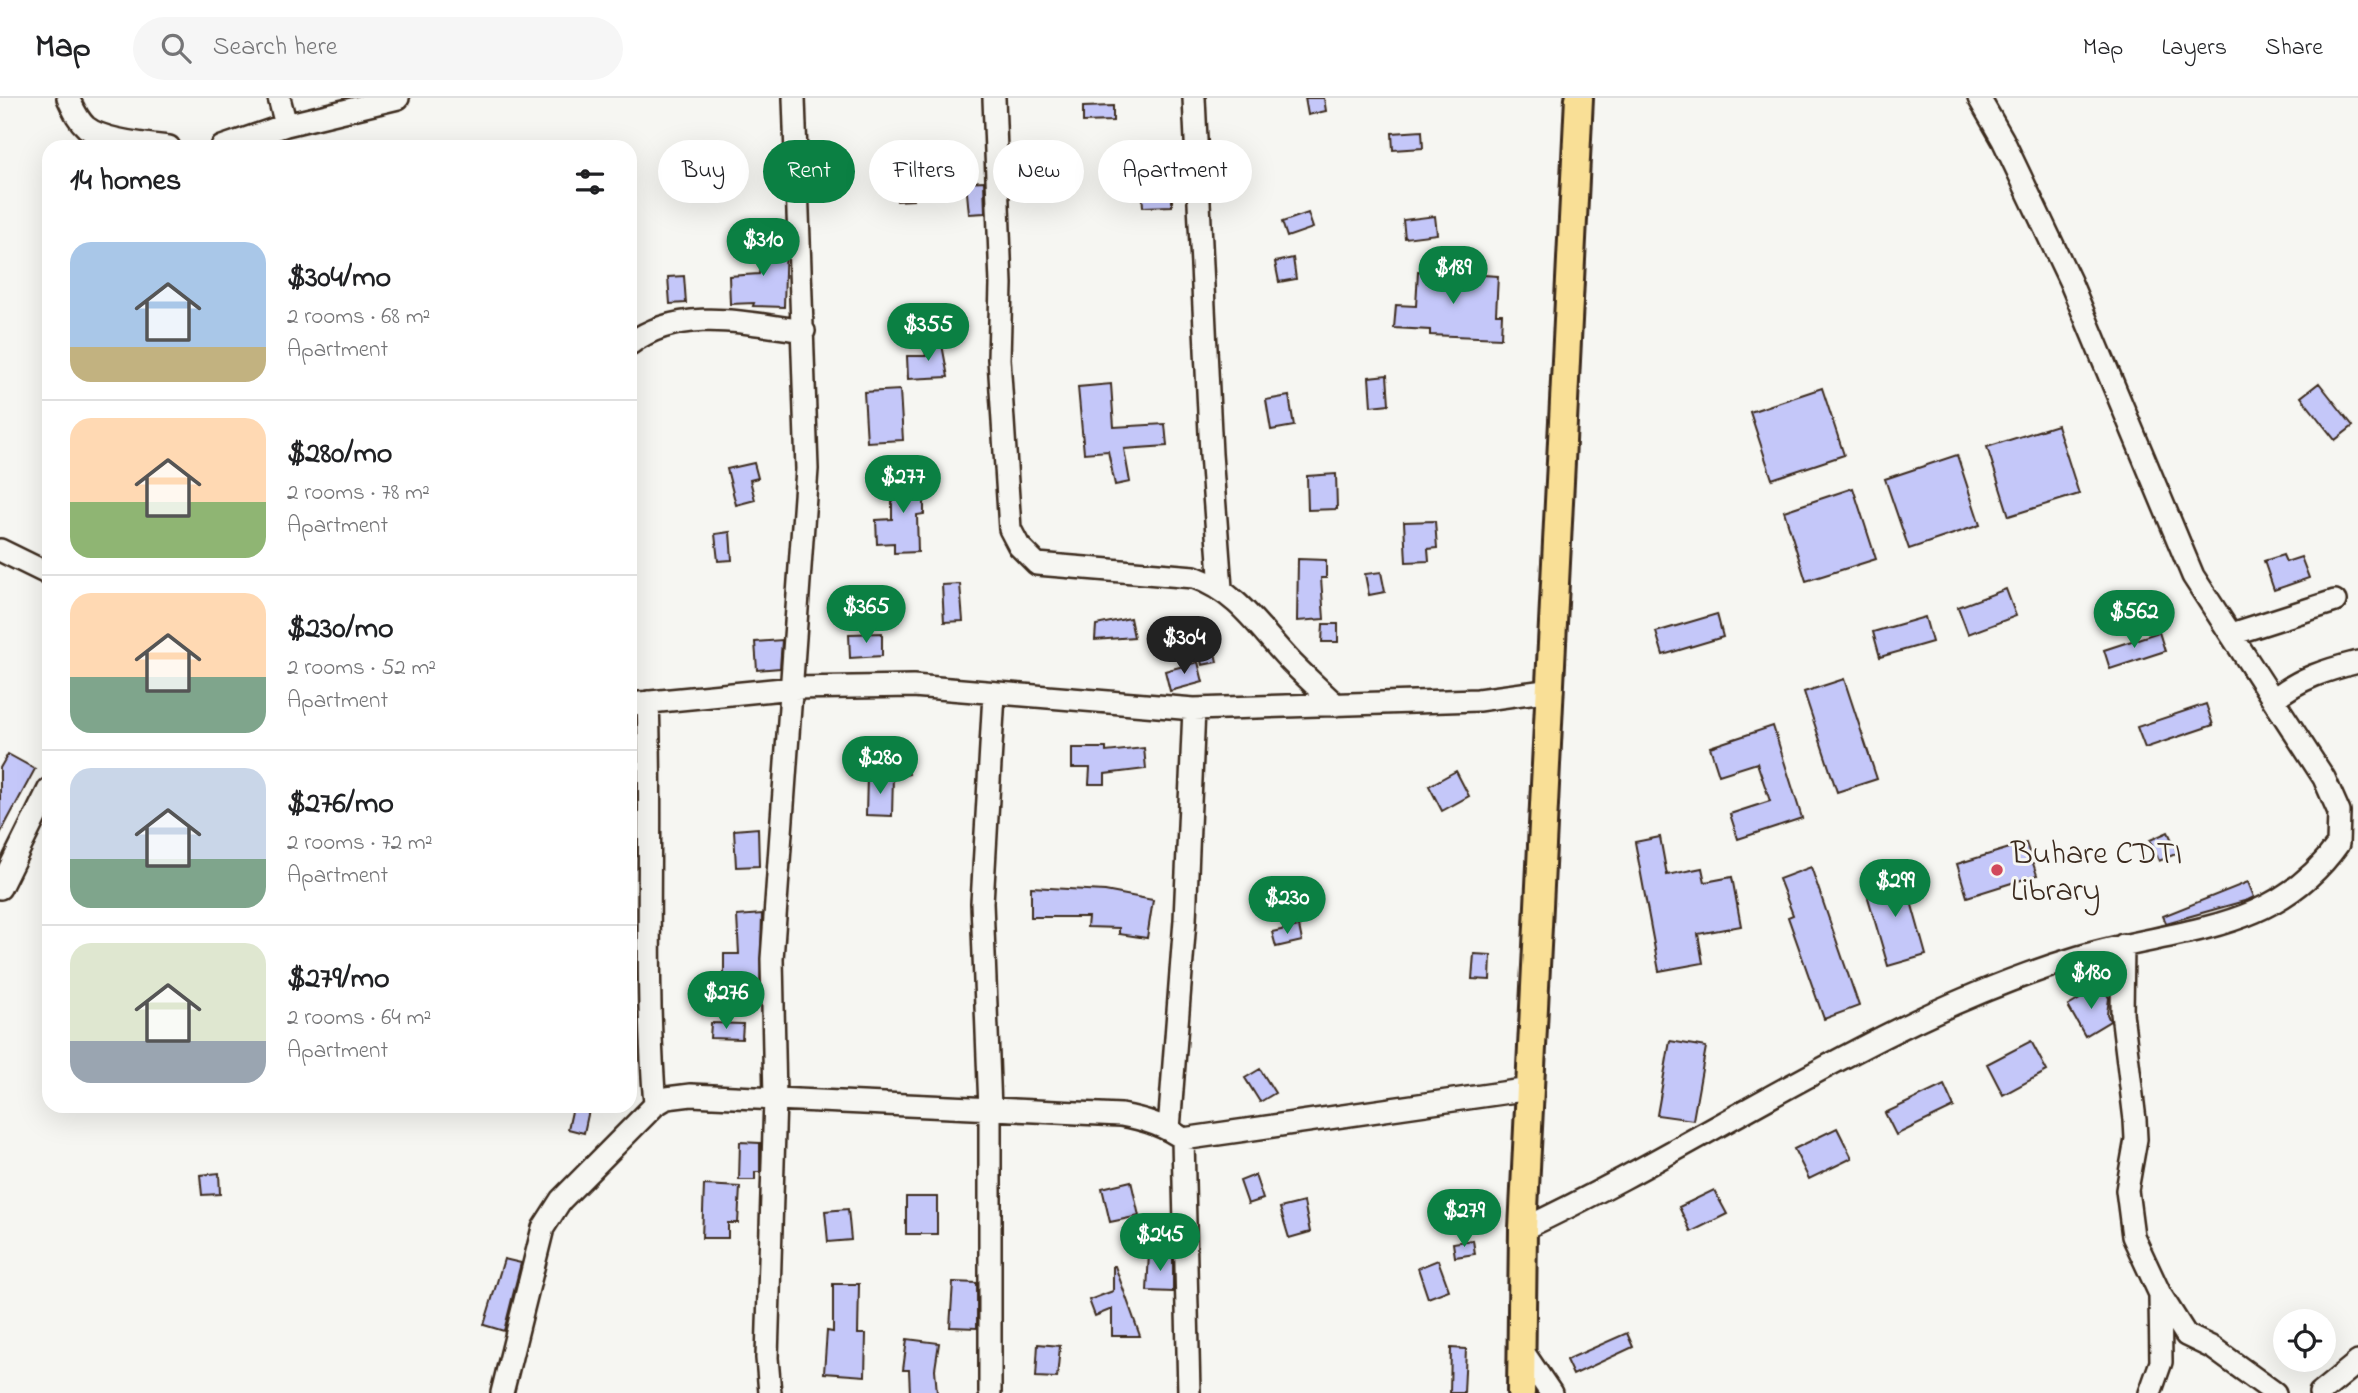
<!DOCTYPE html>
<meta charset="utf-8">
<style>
body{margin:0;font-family:"Indie Flower",sans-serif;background:#f6f6f6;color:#202124;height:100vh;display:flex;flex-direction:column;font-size:26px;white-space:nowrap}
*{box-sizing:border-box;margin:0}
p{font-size:23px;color:#757577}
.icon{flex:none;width:38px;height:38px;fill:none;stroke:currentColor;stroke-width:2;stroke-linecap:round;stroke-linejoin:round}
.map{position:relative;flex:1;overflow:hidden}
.panel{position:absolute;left:42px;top:42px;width:595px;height:973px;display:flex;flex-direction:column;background:#fff;border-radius:21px;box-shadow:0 7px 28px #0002}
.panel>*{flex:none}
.banner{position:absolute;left:658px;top:42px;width:665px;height:63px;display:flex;gap:14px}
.fabs{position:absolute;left:2273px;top:1211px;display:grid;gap:14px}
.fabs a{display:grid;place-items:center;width:63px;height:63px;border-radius:50%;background:#fff;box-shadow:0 7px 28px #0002;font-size:35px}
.price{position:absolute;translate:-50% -60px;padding:0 16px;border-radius:24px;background:#0b8043;color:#fff;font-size:23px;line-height:46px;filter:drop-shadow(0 2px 4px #0008)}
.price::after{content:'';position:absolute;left:50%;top:42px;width:21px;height:16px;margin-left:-10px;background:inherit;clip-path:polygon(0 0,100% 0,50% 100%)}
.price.on{background:#222;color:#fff}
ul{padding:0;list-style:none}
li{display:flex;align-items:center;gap:21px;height:175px;padding:0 28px}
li+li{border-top:2px solid #e0e0e0}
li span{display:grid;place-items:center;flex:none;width:196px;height:140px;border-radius:21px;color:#555}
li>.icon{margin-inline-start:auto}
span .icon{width:84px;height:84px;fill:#fffc;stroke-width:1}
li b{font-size:30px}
h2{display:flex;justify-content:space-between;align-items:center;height:84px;padding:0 28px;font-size:30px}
.tag{padding:0 24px;border-radius:32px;background:#fff;box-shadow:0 7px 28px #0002;font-size:24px;line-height:63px}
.tag.on{background:#0b8043;color:#fff}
header{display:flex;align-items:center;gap:42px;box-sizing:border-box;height:98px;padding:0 35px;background:#fff;border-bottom:2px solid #e0e0e0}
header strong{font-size:33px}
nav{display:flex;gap:38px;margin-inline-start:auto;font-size:24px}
.search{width:490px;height:63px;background:#f6f6f6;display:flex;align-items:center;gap:18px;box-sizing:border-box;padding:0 24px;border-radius:38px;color:#757577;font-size:26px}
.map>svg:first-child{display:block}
.building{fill:#c4c7f9;stroke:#3b2a1e;stroke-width:2}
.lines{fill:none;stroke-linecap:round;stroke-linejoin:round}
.minor-casing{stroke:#3b2a1e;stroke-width:26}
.major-casing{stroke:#3b2a1e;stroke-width:32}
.minor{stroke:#f6f6f2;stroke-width:21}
.major{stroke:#f9df96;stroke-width:26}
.poi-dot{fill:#d1495b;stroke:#f6f6f2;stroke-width:2.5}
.labels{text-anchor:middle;stroke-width:6;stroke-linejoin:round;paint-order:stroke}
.poi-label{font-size:32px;fill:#3b2a1e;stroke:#f6f6f2;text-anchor:start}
</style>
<header>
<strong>Map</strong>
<div class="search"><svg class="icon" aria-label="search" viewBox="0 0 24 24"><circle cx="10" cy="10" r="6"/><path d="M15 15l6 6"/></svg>Search here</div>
<nav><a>Map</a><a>Layers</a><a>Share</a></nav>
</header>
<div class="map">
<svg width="2358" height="1295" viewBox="0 0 2358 1295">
<rect width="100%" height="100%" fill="#f6f6f2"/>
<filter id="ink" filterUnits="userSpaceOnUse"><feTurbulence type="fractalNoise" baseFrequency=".0143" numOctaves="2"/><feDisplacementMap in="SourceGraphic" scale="14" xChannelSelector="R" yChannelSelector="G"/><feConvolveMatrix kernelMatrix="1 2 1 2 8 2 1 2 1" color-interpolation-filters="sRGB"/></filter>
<g filter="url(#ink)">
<!-- building -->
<path class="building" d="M1305,0h19l2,13 -18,4z
M1113,8v15l-30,1v-15z
M1422,33l1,17 -30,2 -1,-17z
M909,50l4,52 -16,1 -9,-51z
M984,83l1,32 -16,1 -3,-32z
M1172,92v16l-29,1 -1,-16z
M1308,115l5,15 -26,9 -5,-15z
M1435,118l2,18 -32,4 -2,-18z
M763,139l23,1 -2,69 -31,-1 1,-3 -24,1 -1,-28 30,-2z
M1293,160l3,21 -17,3 -4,-20z
M1418,173l80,5 -2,38h6l-1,24 -71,-3v-5l-36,-2 2,-23 20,1z
M684,178l2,27 -16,1 -2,-27z
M941,241l7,38 -40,2 -1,-23h19l-2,-14z
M1387,277l2,29 -18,2 -2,-29z
M2319,285l34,43 -18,14 -34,-43z
M1111,286l3,43 51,-3 2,22 -43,3 6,33 -15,3 -7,-34 -24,2 -6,-66z
M1822,290l22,67 -72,24 -22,-67z
M900,292l3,50 -36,2 -3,-50z
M1289,298l5,30 -23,4 -5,-30z
M2057,327l22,69 -70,22 -22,-69z
M1957,357l23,70 -71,24 -24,-70z
M754,365l4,15 -8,2 5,20 -19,5 -9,-36z
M1336,376l1,35 -29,1 -1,-34z
M892,379h32v37l-7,1 1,37 -24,1v-10l-17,1 -1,-24 16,-1z
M1853,390l23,71 -70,22 -22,-70z
M1435,423l2,27 -9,1 1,12 -23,1 -2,-40z
M730,434l2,28 -14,1 -3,-27z
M2283,457l3,7 15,-5 8,21 -35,12 -10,-29z
M1298,461l28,1v18h-5l3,41 -27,2z
M1381,474l4,20 -16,3 -4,-21z
M960,486l3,37 -19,1 -2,-37z
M2006,491l10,27 -48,18 -10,-27z
M1717,516l6,23 -60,18 -7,-23z
M1925,519l7,25 -52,15 -7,-25z
M1130,520l4,19 -39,3 1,-15z
M1323,526h15v18h-16z
M2159,534l6,19 -55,18 -6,-19z
M882,535v23l-32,2 -1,-24z
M782,542l-2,28 -23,2 -2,-28z
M1213,545l4,19 -15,3 -4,-19z
M1198,564l5,20 -33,9 -5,-20z
M1844,581l33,100 -40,13 -33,-100z
M2206,606l7,21 -68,23 -8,-21z
M1773,628l29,92 -64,21 -8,-25 40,-13 -13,-38 -38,12 -9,-28z
M902,649l7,27 -15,4 -7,-27z
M1072,650h34v4l38,-4 2,21 -41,5v10h-16l1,-16h-18z
M8,656l27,15 -35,65v-66z
M1456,673l13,25 -27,15 -13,-25z
M867,678h26l-1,40 -26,-1z
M758,730l1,38 -23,1 -2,-37z
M2168,734l10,21 -19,8 -9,-21z
M1660,739l7,38 35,-7 3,14 27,-5 9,49 -43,8 5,29 -44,8 -24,-129z
M2026,745l11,32 -70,22 -10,-33z
M1811,769l48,139 -35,13 -36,-102 5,-2 -14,-36z
M1903,775l23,82 -38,11 -24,-82z
M2248,784l6,15 -6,3 -82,23 -3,-7z
M1031,789l74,4 48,9 -6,38 -28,-4v-6l-32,-1 1,-10h-57z
M762,816l-2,78h-36v-38h15l-2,-38z
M1299,828l3,15 -26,6 -4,-15z
M1474,856l17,1 -1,25 -18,-1z
M2102,888l7,12 -2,16 3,7 -25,15 -17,-30z
M711,925l32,1 -1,15 -32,-1z
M1670,943l36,6 -13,73 -36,-5z
M2031,943l16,30 -44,24 -16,-31z
M1260,971l15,24 -15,9 -15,-24z
M1944,987l10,22 -58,28 -11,-22z
M573,1009l16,3 -5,23 -16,-4z
M1837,1030l15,30 -43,21 -15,-30z
M740,1044l20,1v29h-5v8h-16z
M219,1075l1,21 -18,1 -2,-20z
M1255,1077l8,24 -15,5 -8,-23z
M1131,1083l8,35 -29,6 -8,-34z
M704,1087l36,2 -2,36h-10v15h-26z
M1714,1092l13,24 -36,18 -12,-25z
M906,1099h31v37h-31z
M1304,1104l6,30 -21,6 -9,-30z
M848,1111l3,31 -23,2 -3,-31z
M1473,1142l2,14 -20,3 -2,-14z
M1149,1155l24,1v38l-26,-1z
M504,1161l17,4 -17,68 -20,-6z
M1438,1162l11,30 -21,8 -10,-30z
M1113,1168h2l25,70h-28v-27l-17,7 -6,-16 24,-9z
M953,1184l24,1v45l-27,-1z
M833,1186h26l-1,50h8l-1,42 -41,-3 3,-42 6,1z
M1627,1235l6,14 -60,28 -7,-15z
M907,1241l32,4 -4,26 2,24h-27l-1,-23h-6z
M1038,1246l22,2 -3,32 -21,-1z
M1451,1250l15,1 -2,44h-14z"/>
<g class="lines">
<!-- minor casing -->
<g class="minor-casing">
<path id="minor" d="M68,0c5,10 9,21 18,29 16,13 62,18 83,20
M279,0l7,27
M994,0l7,186 -2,75 11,170 9,17 18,18 157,13c45,16 66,53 98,86 14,14 29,28 44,42
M1194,0l17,356 10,134
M222,49l64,-22 112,-27
M630,246c50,-38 116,-21 174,-13
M0,452l49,24
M2232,536l103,-33
M2274,601c26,-21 52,-29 84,-37
M648,604c5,134 -4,269 7,403
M630,606l163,-16 120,-2 281,23 284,-9 74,-10
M0,790l49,-99
M2123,847l-1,68 13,107 1,19 -9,51 6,46 27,58 26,41 27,13 62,45
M1169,1031l16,-209 9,-211
M1183,1041l6,254
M1523,1131c186,-87 358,-213 556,-272 96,-29 195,-22 259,-113l1,-32 -15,-34 -131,-202 -123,-295 -67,-141 -24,-42
M1524,1255l27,40
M502,1295l41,-165 18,-28 94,-95 12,-7 24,-3 430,20c23,4 43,10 62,24l347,-50
M770,1295l-3,-35 8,-260 -3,-139 35,-490 -13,-371
M990,1295v-284l-8,-206 12,-209
M2150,1295l11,-31 -1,-66
M2320,1295l38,-31"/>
</g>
<!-- major casing -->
<g class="major-casing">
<path id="major" d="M1521,1295l2,-164 56,-1131"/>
</g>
<!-- minor -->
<use href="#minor" class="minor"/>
<!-- major -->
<use href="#major" class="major"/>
</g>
</g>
<!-- markers -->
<circle class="poi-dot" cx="1997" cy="772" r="7"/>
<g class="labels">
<!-- poi labels -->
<g class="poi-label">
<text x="2011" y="765">Buhare CDTI<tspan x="2011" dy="37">Library</tspan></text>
</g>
</g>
</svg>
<div class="fabs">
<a><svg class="icon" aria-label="locate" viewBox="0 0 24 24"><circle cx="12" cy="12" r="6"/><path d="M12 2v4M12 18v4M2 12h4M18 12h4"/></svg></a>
</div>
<b class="price" style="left:763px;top:180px">$310</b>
<b class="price" style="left:1453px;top:208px">$189</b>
<b class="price" style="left:928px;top:265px">$355</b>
<b class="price" style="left:903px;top:417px">$277</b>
<b class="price" style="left:866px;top:547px">$365</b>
<b class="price" style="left:2134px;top:552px">$562</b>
<b class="price on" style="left:1184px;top:578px">$304</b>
<b class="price" style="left:880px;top:698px">$280</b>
<b class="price" style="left:1895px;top:821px">$299</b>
<b class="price" style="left:1287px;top:838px">$230</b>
<b class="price" style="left:2091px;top:913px">$180</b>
<b class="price" style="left:726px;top:933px">$276</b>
<b class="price" style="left:1464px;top:1151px">$279</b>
<b class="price" style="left:1160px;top:1175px">$245</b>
<div class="banner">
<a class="tag">Buy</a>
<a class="tag on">Rent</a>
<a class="tag">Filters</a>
<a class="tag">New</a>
<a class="tag">Apartment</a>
</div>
<section class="panel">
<h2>14 homes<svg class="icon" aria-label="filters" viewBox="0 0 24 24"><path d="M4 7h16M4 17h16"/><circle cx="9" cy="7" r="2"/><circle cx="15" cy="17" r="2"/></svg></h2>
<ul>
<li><span style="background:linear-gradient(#a9c7e8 75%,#c2b280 0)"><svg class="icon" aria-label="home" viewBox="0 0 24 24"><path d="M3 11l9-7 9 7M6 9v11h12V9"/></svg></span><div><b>$304/mo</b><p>2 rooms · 68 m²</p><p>Apartment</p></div></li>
<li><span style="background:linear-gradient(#ffd9b3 60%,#8fb573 0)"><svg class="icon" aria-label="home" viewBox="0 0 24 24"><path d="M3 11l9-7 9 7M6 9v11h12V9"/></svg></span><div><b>$280/mo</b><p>2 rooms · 78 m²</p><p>Apartment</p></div></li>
<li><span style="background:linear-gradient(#ffd9b3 60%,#7fa58c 0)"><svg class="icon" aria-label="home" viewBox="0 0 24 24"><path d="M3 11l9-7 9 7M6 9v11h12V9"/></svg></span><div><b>$230/mo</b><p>2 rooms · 52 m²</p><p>Apartment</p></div></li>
<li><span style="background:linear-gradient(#c9d6e8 65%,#7fa58c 0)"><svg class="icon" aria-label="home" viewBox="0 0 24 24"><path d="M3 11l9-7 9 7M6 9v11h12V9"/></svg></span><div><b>$276/mo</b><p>2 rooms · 72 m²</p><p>Apartment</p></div></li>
<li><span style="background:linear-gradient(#dfe7d0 70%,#9aa5b1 0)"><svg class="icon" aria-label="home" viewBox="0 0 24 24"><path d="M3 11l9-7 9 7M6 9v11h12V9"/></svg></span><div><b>$279/mo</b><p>2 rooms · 64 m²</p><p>Apartment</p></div></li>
</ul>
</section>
</div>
